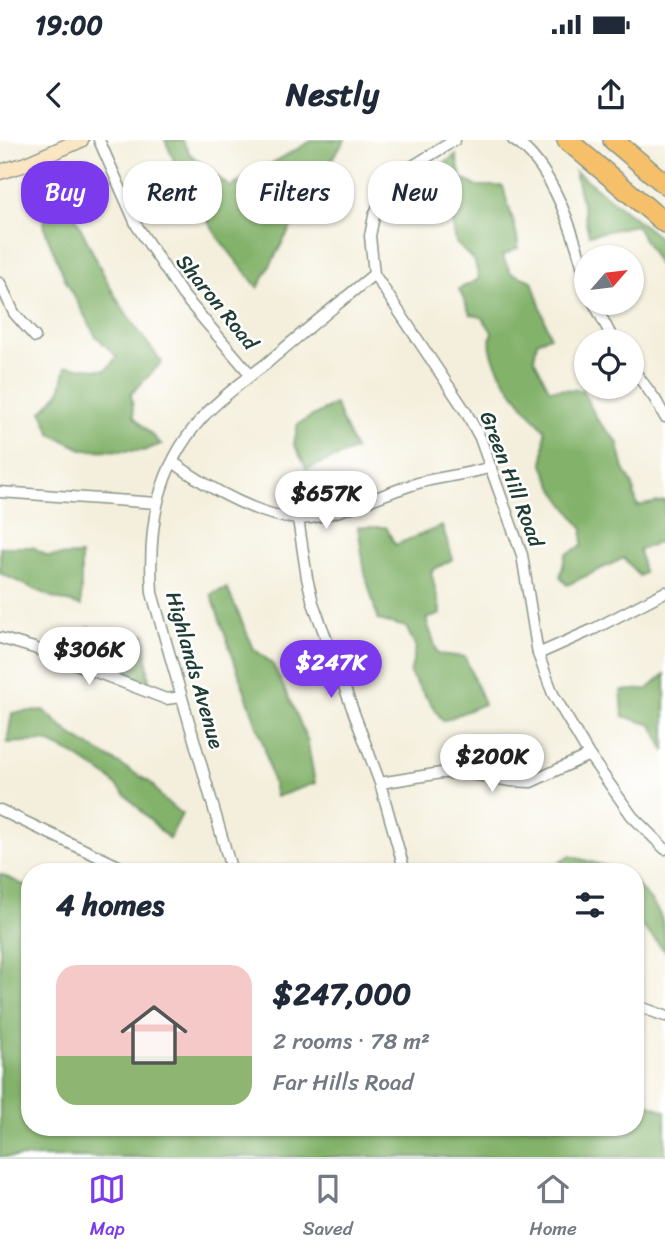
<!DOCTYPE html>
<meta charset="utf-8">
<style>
body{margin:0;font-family:Sriracha,sans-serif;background:#f2f2f3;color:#1f2937;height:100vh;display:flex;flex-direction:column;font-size:26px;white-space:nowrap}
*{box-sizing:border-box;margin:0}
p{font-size:23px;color:#747a83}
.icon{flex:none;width:38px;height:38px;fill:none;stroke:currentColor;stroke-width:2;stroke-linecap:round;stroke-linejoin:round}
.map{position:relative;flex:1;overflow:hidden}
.side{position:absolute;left:21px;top:723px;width:623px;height:273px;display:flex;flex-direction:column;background:#fff;border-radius:28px;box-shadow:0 2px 5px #0004}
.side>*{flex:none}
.guide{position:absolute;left:21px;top:21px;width:623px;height:63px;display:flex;gap:14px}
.needle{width:46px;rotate:62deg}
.tools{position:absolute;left:574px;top:105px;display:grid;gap:14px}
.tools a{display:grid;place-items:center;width:70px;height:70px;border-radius:50%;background:#fff;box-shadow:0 2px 5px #0004;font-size:35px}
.price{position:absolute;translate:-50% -60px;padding:0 16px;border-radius:24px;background:#fff;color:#222;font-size:23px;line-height:46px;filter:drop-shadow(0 2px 4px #0008)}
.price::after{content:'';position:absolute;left:50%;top:42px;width:21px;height:16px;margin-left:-10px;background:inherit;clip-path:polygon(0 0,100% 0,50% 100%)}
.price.on{background:#7c3aed;color:#fff}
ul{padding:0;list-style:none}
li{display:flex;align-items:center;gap:21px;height:175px;padding:0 35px}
li span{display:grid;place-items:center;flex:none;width:196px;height:140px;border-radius:21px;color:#555}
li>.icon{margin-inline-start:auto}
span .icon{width:84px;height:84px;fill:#fffc;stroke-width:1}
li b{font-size:30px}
h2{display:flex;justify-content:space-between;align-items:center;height:84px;padding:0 35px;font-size:30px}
.pill{padding:0 24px;border-radius:28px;background:#fff;box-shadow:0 2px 5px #0004;font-size:24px;line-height:63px}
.pill.on{background:#7c3aed;color:#fff}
.status{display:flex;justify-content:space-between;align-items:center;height:49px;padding:0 35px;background:#fff;direction:ltr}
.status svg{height:19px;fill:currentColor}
header{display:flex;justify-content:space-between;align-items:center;height:91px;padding:0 35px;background:#fff;font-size:32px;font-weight:700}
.dock{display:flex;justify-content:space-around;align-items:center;height:98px;border-top:2px solid #e0e1e3;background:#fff;font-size:19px;color:#747a83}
.dock a{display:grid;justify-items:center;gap:4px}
.dock .on{color:#7c3aed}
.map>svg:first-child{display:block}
.forest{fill:#83b26b;stroke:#517850;stroke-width:2}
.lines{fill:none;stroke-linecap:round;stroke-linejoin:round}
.street-casing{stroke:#8a9688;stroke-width:13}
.secondary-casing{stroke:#8a9688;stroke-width:17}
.highway-casing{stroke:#8a9688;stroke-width:22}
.street{stroke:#fff;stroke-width:10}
.secondary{stroke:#fbe6c4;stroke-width:14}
.highway{stroke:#f6c06b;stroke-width:19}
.labels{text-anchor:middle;stroke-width:5;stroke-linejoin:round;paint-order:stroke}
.street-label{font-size:21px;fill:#1f3d34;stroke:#fff}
</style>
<div class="status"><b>19:00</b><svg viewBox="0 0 49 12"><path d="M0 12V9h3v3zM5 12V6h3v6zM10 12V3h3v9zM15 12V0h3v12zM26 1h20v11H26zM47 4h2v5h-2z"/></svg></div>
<header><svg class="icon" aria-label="back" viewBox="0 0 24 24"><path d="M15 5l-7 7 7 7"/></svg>Nestly<svg class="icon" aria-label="share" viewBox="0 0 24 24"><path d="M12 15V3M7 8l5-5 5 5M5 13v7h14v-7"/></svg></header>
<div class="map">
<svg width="665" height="1017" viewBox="0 0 665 1017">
<rect width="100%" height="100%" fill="#fff"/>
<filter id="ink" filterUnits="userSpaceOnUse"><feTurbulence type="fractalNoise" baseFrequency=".0143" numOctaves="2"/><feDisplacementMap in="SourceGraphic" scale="14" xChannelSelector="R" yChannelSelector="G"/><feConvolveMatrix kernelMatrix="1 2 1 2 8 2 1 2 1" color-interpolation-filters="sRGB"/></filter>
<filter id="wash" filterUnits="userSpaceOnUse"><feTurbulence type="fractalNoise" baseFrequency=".00686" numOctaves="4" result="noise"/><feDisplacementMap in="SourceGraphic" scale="28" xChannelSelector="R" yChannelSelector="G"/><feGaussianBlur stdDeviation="1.57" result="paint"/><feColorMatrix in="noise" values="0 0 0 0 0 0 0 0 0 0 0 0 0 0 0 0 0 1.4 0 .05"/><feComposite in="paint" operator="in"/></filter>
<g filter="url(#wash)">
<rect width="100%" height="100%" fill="#f4efdc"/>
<!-- forest -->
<path class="forest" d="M165,0h17l8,14 40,33 83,-47h32l-33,48 -54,100 -39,-49 -34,-54z
M456,15l5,23 15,8h27c4,21 15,41 15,62l-16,8 9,17 21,8 18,55 -13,6 -3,17 15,30 33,1 16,31 19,20 7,28 8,14 5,23 28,-5v39l-26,10 5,23 -5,3 -15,-18 -57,27 -7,-8 6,-23 16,-8 1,-17 -28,-38 -12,-26 2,-35c-18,-20 -64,-69 -53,-98l-10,-15 -12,-3 -11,-25 20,-10 -4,-17 -19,-19 -9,-49 -13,-24z
M575,31l90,71v34l-29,-51 -47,10z
M56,43c21,33 35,68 53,102 15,28 34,53 53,77l-31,32 3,23 27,27 -18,7 -59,-1 -33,-16 -9,-22 18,-20 6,-26 40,4 11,-13 -22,-22 -29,-54 -20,-48 -8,-41z
M335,264l20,46 -48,19 -13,-25 4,-20z
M442,386l11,33 -22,12 10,43 -15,5 12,35 27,3 19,47 -41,17 -33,-47 6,-27 -10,-20 -28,-7 -13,-47 -7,-46h28l9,18z
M0,407h33l15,9 33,-1v51l-27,-8 -54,-25z
M227,448l27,61 18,14 22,46 13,30 8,44 -39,14 -12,-51 -53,-152z
M89,487l25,14 31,-7 4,50 -65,-34z
M665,534v78l-13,-27 -29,-9 -2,-25 27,-2z
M43,570l30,26 78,47 13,17 18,14 -13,25 -60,-61 -36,-24 -27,-13 -39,2 5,-30z
M570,716l53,15h-60l-3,-9z
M0,734l30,14v239h605v-41l11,4 -3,12 22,9v46h-665z
M635,743c24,27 30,30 30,68l-25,-27 -5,-1z"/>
</g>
<g filter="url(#ink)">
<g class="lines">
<!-- street casing -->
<g class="street-casing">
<path id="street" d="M99,0l38,86 45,68 69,81
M455,0l-52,32 -21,24 -8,20 -4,20 4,38 92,138 14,26 42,117 16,99 15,40 36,61 43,61 33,33
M513,0c39,22 63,99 73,141
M0,143l14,30 21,24
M594,163l20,38
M632,228l23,31 10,18
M173,322c32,24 96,62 137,56 38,-6 71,-24 108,-35 24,-7 49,-8 73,-16
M0,352l157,11
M298,379l9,59 6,25 67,180 25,89
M0,498l34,10 132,51 16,-2
M538,514l56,-25 71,-37
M380,643l61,-10h24l46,8 20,1 58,-27
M0,670l131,62
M232,732l-80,-279c-4,-65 4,-124 50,-175 18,-20 43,-38 65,-55 35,-30 71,-59 107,-89
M635,865l30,11"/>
</g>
<!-- secondary casing -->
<g class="secondary-casing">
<path id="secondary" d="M0,32l26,-8 55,-24"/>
</g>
<!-- highway casing -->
<g class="highway-casing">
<path id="highway" d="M567,0l98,83
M613,0l52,44"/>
</g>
<!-- street -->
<use href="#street" class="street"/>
<!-- secondary -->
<use href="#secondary" class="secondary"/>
<!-- highway -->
<use href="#highway" class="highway"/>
</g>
</g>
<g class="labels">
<!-- street labels -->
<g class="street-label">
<text transform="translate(217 162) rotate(51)" y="7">Sharon Road</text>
<text transform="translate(512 339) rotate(69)" y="7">Green Hill Road</text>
<text transform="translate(195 530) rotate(74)" y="7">Highlands Avenue</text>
</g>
</g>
</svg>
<div class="tools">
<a><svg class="needle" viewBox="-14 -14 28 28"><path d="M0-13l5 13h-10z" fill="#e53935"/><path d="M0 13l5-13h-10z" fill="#747a83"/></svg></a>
<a><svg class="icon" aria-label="locate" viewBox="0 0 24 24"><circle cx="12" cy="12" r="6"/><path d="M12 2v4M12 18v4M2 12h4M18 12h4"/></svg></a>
</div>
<b class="price" style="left:326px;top:391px">$657K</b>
<b class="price" style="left:89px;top:547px">$306K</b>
<b class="price on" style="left:331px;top:560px">$247K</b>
<b class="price" style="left:492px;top:654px">$200K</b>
<div class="guide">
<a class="pill on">Buy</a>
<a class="pill">Rent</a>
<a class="pill">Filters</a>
<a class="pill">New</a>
</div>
<section class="side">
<h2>4 homes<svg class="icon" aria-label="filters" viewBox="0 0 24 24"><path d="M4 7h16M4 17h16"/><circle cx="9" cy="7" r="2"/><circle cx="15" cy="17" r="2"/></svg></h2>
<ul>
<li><span style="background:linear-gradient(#f6c9c9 65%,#8fb573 0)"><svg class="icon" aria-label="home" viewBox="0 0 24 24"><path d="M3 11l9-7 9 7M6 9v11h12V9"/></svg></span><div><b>$247,000</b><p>2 rooms · 78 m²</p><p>Far Hills Road</p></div></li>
</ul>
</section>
</div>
<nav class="dock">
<a class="on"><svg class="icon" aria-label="map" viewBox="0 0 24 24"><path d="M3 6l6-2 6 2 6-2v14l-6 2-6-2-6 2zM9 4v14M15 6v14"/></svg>Map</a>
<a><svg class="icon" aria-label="saved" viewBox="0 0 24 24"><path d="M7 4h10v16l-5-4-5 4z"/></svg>Saved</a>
<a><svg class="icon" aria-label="home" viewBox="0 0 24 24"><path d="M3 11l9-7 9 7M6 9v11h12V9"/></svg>Home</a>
</nav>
